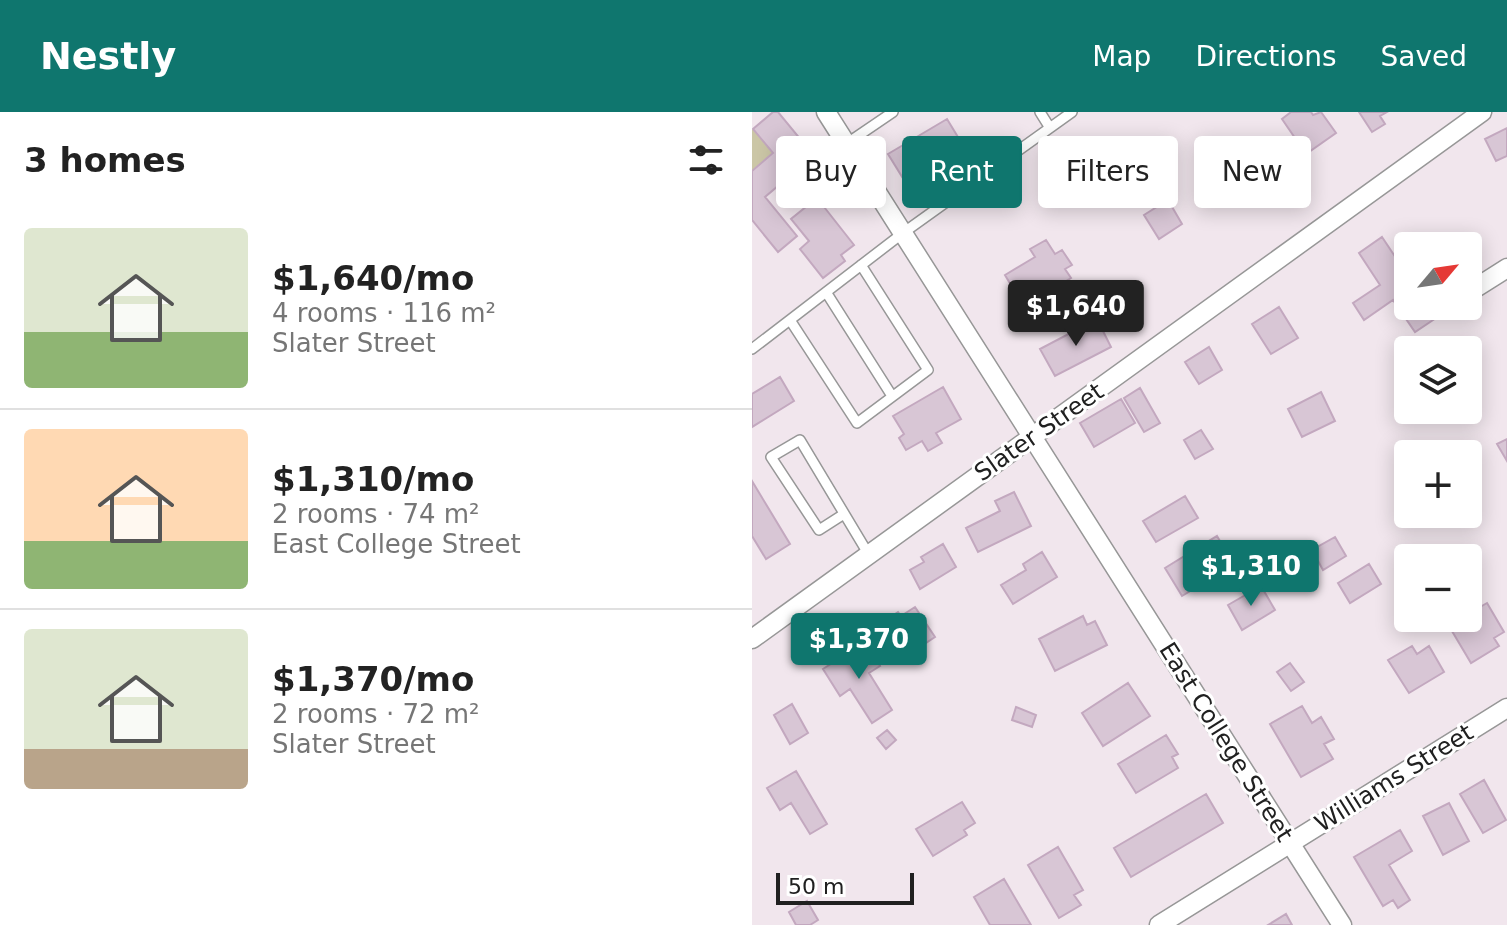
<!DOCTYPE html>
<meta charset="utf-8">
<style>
body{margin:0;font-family:"DejaVu Sans",sans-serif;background:#f2f2f2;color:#222;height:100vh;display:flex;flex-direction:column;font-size:30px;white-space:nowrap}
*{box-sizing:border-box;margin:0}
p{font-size:26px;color:#767676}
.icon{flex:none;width:44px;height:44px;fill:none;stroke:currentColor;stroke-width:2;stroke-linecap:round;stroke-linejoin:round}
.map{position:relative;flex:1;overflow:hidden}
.drawer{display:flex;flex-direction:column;background:#fff;width:752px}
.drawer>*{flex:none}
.guide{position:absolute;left:24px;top:24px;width:610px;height:72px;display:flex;gap:16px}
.needle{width:52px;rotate:61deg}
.buttons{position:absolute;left:642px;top:120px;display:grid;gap:16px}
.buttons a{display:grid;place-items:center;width:88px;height:88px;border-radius:8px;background:#fff;box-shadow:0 4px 20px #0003;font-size:40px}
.scale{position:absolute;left:24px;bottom:20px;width:138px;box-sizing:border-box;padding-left:8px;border:4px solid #202020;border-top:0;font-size:22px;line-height:28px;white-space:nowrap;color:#202020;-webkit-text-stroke:6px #fff;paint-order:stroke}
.price{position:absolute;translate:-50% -68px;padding:0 18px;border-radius:8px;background:#0f766e;color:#fff;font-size:26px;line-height:52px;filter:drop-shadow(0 2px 4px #0008)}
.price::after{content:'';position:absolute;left:50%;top:48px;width:24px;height:18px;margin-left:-12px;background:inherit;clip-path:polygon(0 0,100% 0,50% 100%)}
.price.active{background:#222;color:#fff}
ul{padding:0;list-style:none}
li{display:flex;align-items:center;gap:24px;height:200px;padding:0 24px}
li+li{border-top:2px solid #e0e0e0}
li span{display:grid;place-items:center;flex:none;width:224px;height:160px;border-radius:8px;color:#555}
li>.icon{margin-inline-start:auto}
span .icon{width:96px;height:96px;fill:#fffc;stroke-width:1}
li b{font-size:34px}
h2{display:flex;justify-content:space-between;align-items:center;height:96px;padding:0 24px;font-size:34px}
.pill{padding:0 28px;border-radius:8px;background:#fff;box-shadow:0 4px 20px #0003;font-size:28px;line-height:72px}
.pill.active{background:#0f766e;color:#fff}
header{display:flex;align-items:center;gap:48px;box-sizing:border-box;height:112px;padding:0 40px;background:#0f766e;color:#fff}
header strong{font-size:38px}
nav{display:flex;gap:44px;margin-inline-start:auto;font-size:28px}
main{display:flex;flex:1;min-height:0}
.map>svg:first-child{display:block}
.cemetery{fill:#cbc6a6}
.building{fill:#d8c6d5;stroke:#c3a8bf;stroke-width:2}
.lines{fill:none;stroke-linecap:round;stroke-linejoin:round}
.lane-casing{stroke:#979797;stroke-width:12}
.street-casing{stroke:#979797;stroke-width:21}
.lane{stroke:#fff;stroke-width:9}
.street{stroke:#fff;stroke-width:18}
.labels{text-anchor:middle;stroke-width:6;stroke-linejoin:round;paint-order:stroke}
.street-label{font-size:24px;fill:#202020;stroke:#fff}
</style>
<header>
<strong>Nestly</strong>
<nav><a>Map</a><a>Directions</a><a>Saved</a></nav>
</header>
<main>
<section class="drawer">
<h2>3 homes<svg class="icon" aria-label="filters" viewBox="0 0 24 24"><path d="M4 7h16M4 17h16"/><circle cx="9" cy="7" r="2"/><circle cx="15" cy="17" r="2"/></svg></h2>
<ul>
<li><span style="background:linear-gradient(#dfe7d0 65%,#8fb573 0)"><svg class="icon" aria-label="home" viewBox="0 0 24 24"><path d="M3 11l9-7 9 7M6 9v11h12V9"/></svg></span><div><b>$1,640/mo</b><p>4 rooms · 116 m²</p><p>Slater Street</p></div></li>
<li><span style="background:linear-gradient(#ffd9b3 70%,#8fb573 0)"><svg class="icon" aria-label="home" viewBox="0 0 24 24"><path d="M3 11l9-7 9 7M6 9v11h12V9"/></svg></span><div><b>$1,310/mo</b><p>2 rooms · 74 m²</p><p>East College Street</p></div></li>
<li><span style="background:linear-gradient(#dfe7d0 75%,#b9a48a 0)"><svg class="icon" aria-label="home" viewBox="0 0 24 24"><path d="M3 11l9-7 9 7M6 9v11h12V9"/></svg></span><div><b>$1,370/mo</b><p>2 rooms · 72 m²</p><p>Slater Street</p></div></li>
</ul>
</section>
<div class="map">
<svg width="755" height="813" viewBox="0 0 755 813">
<rect width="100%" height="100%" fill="#f1e6ed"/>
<!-- cemetery -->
<path class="cemetery" d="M1,17l20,24 -21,18v-41z"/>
<!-- building -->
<path class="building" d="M21,0h5l47,57 -23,19 -11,-13 -26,22 32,39 -19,16 -26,-32v-49l21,-18 -20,-24z
M539,0h20l2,3 8,-3 15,21 -30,21 -24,-35z
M607,0h28l-7,4 5,8 -13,8z
M195,7l20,33 -58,36 -21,-34z
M755,16v28l-11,5 -11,-22z
M65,86l37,47 -13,10 4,6 -22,17 -23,-29 9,-8 -18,-22z
M416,88l14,24 -23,15 -15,-24z
M630,125l26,39v30h20l8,12 -21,14 -22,-32 -29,20 -11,-17 27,-18 -21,-32z
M294,128l9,14 7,-4 10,15 -7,4 6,9 -47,29 -19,-32 30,-18 -5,-8z
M527,195l19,31 -27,16 -19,-30z
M345,207l14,28 -56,29 -15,-27z
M457,235l13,23 -23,14 -14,-22z
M28,265l14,24 -42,26v-33z
M191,275l18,32 -25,14 6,10 -14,8 -6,-10 -16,9 -7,-12 5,-4 -11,-18z
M388,276l20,35 -16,9 -20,-34z
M569,280l14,29 -33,16 -14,-28z
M369,287l14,24 -41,24 -14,-24z
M449,318l12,19 -18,10 -11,-19z
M755,327v22l-10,-17z
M0,369l38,63 -24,15 -14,-23z
M262,380l17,34 -53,26 -12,-24 34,-17 -5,-10z
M433,384l13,22 -42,24 -13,-21z
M465,424l17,29 -52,31 -17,-28z
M583,425l11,19 -23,14 -11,-20z
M191,432l13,23 -36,22 -10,-19 14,-8 -3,-5z
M290,440l15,25 -44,27 -12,-19 25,-15 -3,-6z
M617,452l12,20 -31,19 -12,-20z
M509,474l14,24 -33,20 -14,-25z
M735,491l17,29 -10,6 5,8 -28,17 -25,-42 4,-3h18v-4z
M163,495l20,30 -38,25 -23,-34 24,-16 3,4z
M331,504l4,9 8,-4 12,24 -52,26 -16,-32z
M113,530l15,24 -11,7 23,37 -20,13 -22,-34 -10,7 -17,-27z
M660,534l5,8 12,-8 15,26 -35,21 -21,-33z
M538,551l14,19 -13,9 -14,-19z
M376,571l22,33 -47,30 -21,-33z
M40,592l16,29 -18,11 -16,-29z
M550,594l10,17 9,-6 13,22 -10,5 9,15 -32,18 -31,-53z
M264,595l20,8 -4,12 -20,-7z
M135,618l9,10 -10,9 -9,-11z
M414,623l12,19 -6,3 6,11 -42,25 -18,-29z
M44,659l31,53 -17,10 -19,-31 -11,7 -13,-22z
M732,668l22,40 -23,13 -23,-39z
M454,682l17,29 -92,54 -17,-29z
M210,690l13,21 -11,7 3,5 -34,21 -17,-27z
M697,691l20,38 -26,14 -20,-39z
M648,718l12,21 -23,14 21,35 -12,8 -5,-8 -10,6 -29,-49z
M306,735l25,43 -9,5 7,10 -22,13 -31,-53z
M252,767l27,46h-41l-16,-28z
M55,789l11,19 -8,5h-14l-7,-13z
M534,802l6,11h-24z"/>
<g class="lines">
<!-- lane casing -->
<g class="lane-casing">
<path id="lane" d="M288,0l10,16
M94,32l47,-32
M74,180l66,104
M38,208l67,103 71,-53 -67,-105
M0,237l151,-116 169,-121
M92,402l-25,16 -48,-73 29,-17 69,115"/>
</g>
<!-- street casing -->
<g class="street-casing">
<path id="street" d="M74,0l516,813
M722,177l33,-21
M0,527l730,-527
M407,813l348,-217"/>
</g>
<!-- lane -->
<use href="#lane" class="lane"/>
<!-- street -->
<use href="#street" class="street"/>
</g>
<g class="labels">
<!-- street labels -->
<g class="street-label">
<text transform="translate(287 320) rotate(-35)" y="8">Slater Street</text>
<text transform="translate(474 630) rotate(58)" y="8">East College Street</text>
<text transform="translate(642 666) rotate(-32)" y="8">Williams Street</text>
</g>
</g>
</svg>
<div class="buttons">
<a><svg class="needle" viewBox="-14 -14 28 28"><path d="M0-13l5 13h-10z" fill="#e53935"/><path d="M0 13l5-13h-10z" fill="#767676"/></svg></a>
<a><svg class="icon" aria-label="layers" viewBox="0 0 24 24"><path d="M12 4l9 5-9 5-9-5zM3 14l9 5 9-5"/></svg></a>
<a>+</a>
<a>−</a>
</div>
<div class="scale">50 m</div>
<b class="price active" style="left:324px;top:236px">$1,640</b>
<b class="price" style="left:499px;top:496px">$1,310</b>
<b class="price" style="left:107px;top:569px">$1,370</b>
<div class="guide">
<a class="pill">Buy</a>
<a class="pill active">Rent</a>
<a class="pill">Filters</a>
<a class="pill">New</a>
</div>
</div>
</main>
